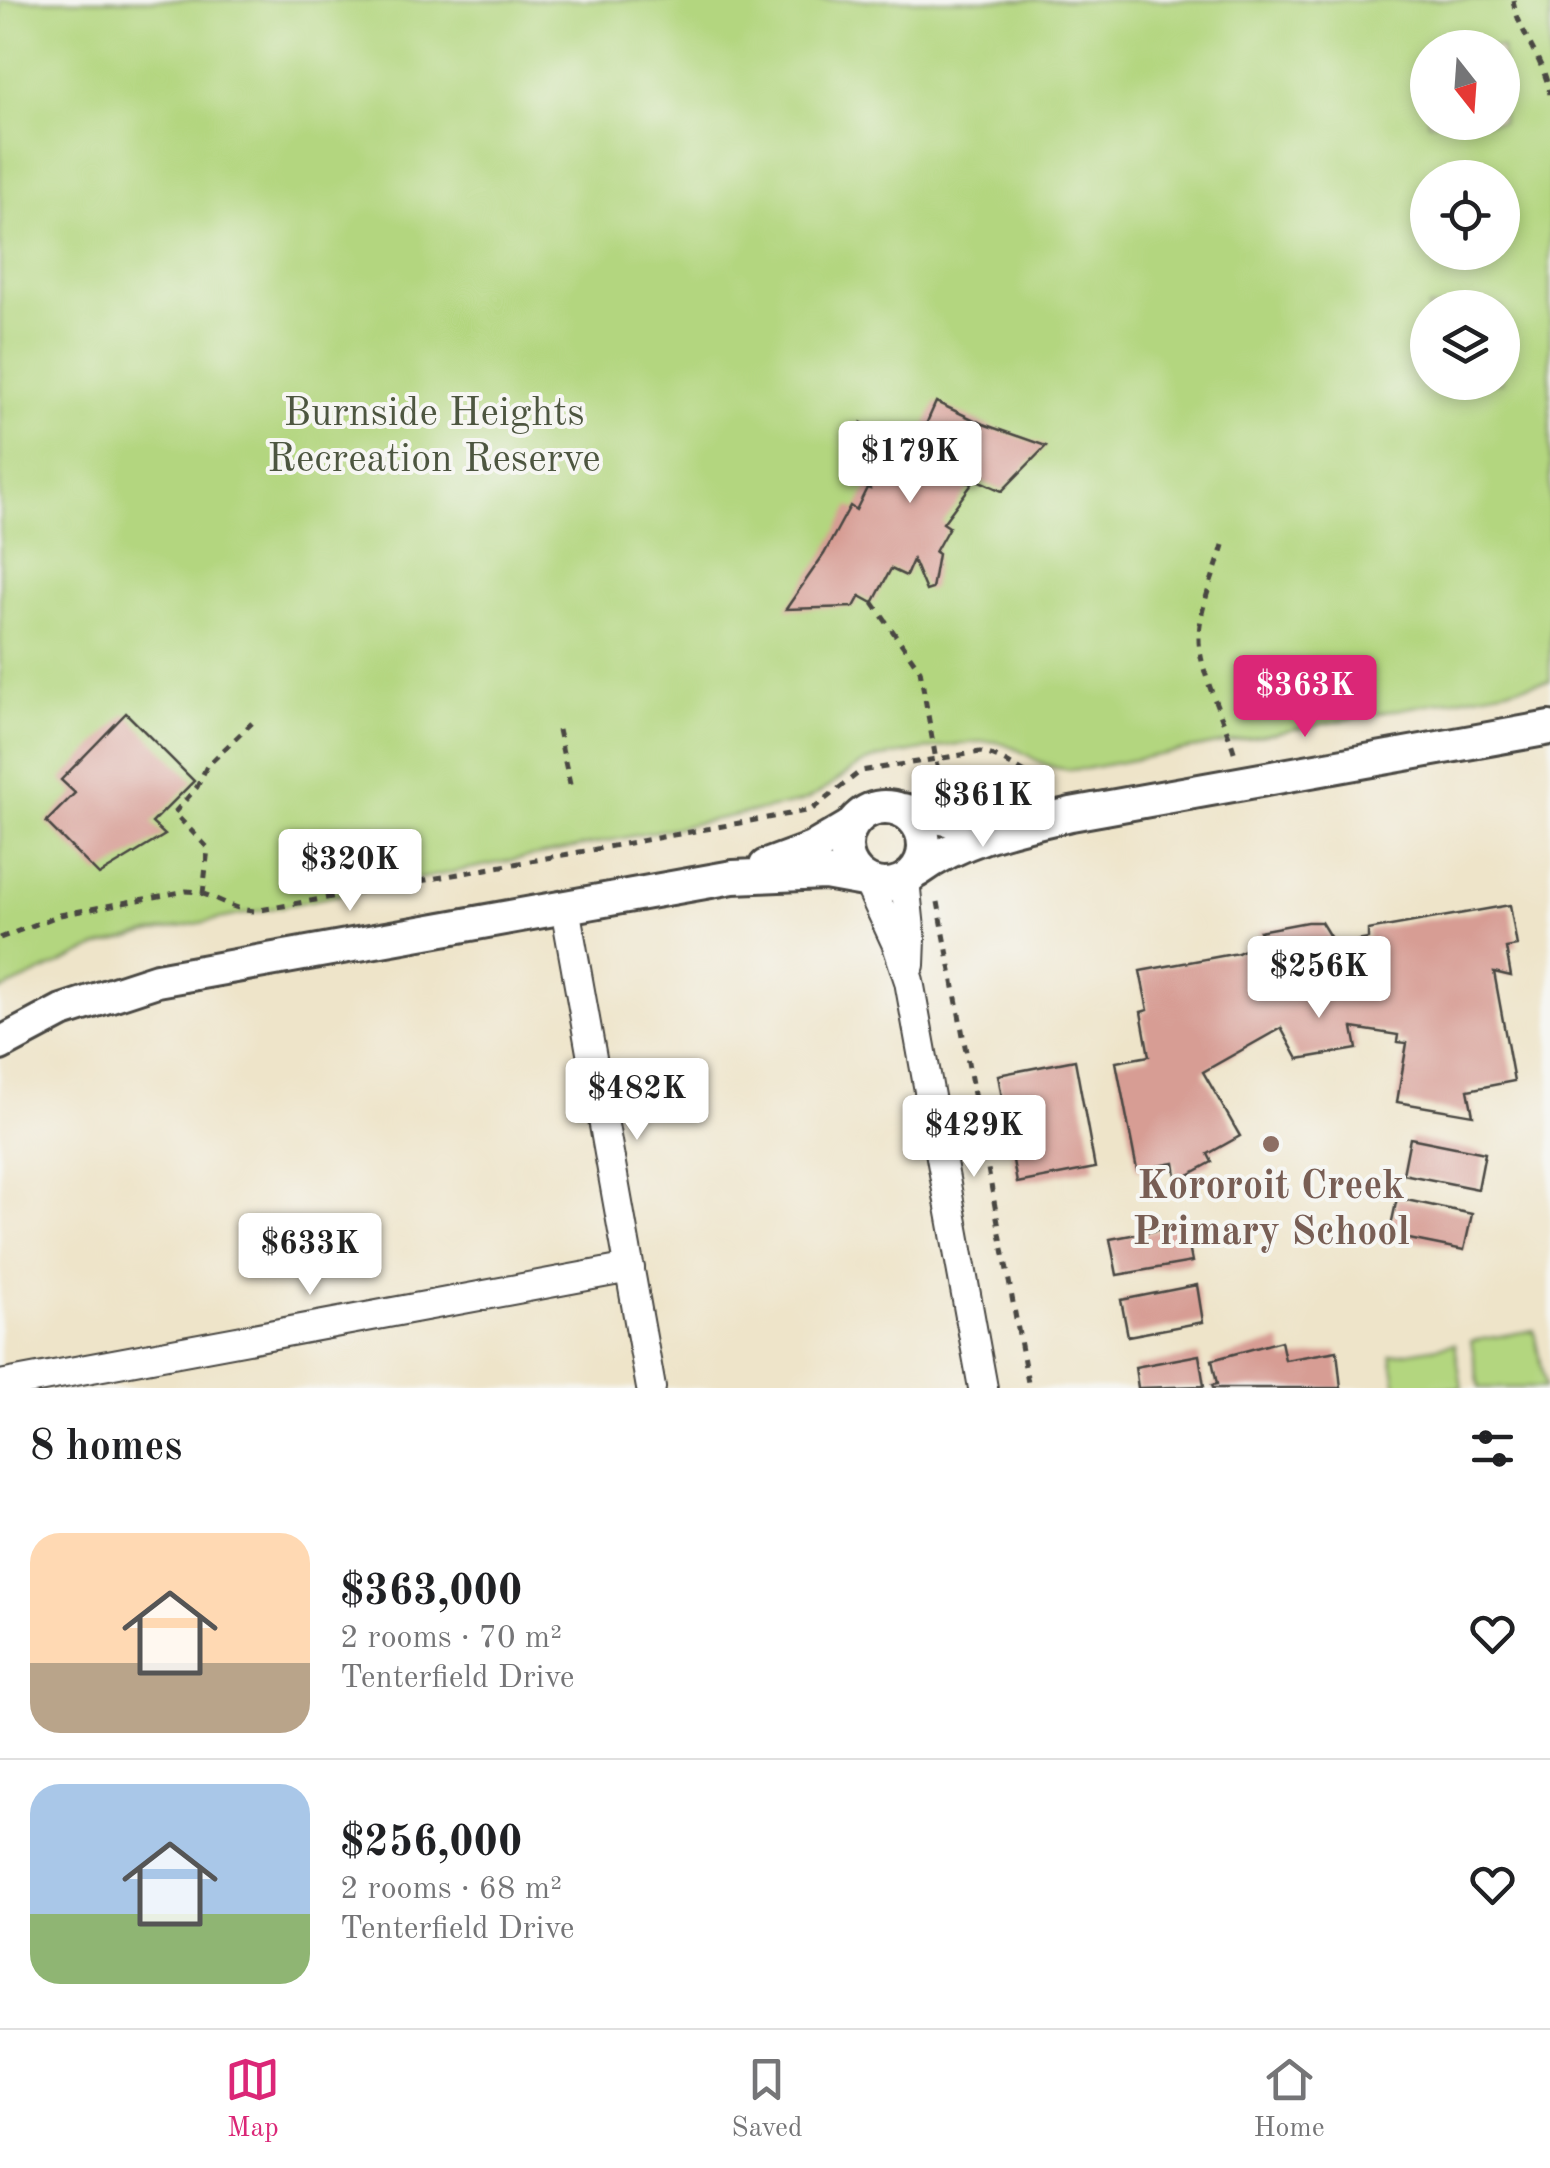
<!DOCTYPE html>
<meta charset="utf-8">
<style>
body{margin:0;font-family:"Old Standard TT",serif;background:#f2f2f2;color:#202124;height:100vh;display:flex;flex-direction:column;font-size:38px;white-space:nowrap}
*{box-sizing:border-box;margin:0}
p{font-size:32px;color:#757577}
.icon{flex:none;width:55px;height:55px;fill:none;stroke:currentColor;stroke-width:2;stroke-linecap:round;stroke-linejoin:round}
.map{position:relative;height:1388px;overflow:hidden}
.details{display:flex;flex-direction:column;background:#fff;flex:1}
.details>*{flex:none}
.needle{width:65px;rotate:163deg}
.tools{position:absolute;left:1410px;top:30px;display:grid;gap:20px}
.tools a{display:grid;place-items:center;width:110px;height:110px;border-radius:50%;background:#fff;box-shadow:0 5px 15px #0003;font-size:50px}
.price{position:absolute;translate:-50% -85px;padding:0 22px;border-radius:10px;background:#fff;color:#222;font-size:32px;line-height:65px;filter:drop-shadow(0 2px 5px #0008)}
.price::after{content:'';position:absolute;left:50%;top:60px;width:30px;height:22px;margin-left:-15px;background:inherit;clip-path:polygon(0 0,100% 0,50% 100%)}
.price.current{background:#db2777;color:#fff}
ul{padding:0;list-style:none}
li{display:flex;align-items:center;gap:30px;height:250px;padding:0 30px}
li+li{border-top:2px solid #e0e0e0}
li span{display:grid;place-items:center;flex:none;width:280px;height:200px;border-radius:30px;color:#555}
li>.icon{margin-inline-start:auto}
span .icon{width:120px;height:120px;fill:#fffc;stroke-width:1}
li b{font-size:42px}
h2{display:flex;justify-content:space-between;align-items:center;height:120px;padding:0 30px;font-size:42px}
.dock{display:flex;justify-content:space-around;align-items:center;height:140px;border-top:2px solid #e0e0e0;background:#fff;font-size:28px;color:#757577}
.dock a{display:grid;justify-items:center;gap:5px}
.dock .current{color:#db2777}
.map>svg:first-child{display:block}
.green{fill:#b3d67f;stroke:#6f8055;stroke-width:2.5;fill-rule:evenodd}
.building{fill:#d79d94}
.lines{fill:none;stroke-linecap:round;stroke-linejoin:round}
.minor-casing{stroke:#484743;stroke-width:32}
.tertiary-casing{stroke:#484743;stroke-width:38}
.path{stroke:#484743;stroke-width:5;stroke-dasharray:8 8;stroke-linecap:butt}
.minor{stroke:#fff;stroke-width:28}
.tertiary{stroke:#fff;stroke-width:32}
.education-dot{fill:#8d6e63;stroke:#f6f6f2;stroke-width:4}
.labels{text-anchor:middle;stroke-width:8;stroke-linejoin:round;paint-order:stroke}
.park-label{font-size:40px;fill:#4d5640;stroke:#f6f6f2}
.education-label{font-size:40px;font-weight:bold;fill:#785e54;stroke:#f6f6f2}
</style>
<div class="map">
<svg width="1550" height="1388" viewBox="0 0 1550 1388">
<rect width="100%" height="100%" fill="#f6f6f2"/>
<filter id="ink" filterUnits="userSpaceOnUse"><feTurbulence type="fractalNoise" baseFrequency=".01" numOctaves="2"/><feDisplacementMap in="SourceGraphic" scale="20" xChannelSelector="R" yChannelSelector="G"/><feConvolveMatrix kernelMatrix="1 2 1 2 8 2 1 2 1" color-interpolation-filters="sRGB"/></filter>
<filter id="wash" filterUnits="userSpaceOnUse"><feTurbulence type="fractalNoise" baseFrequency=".0048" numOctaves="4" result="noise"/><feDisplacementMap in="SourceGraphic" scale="40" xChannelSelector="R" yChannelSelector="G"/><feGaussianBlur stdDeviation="2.25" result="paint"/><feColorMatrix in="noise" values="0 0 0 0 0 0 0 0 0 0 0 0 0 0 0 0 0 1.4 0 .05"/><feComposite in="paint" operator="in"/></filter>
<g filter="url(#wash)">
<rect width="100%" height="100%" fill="#eee4c9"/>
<!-- green -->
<path class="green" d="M0,0h1550v681l-465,88c-50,4 -50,-18 -89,-27 -17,-4 -95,12 -118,16 -29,8 -48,33 -76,44l-657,132 -48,13 -97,44zM1428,48h74v74h-74zM1428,178h74v74h-74zM1428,308h74v74h-74z
M1534,1330l11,58h-66l-8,-47z
M1455,1344l7,44h-65l-6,-33z"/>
<g id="blocks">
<!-- building -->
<path class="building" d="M936,402l47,22 63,22 -44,45 -45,-20 -3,6 18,7 -29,39 6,4 -14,25 3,2 -6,35 -6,2 -13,-31 -7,16 -15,-7 -18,34 -13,-7 -6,11 -68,2 38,-55 26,-48 6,4 11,-22 3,1 -8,-66 58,35 3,-7 -7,-4z
M126,713l68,68 -42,42 13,12 -66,40 -53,-53 29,-29 -14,-13z
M1510,905l7,41 -11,2 5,28 -17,-4 20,109 -46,9 5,25 -76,-13 10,-59 -10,-1 1,-7 -45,-7 4,21 -59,10 -17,-31 -78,44 37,64 -32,18 4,8 -35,19 -3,-18 -37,7 -21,-108 33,-6 -8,-44 7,-2 -8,-39 98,-18 25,-14 -4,-8 48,-9h14l14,23 33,-6v-9z
M1075,1060l20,108 -78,15 -19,-108z
M1410,1138l75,15 -7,36 -75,-15z
M1397,1198l75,16 -8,36 -75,-15z
M1185,1225l7,37 -75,13 -7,-36z
M1197,1285l6,37 -75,14 -7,-36z
M1281,1341l4,19 52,-9 4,37h-128l-1,-3 5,-1 -5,-24z
M1199,1355l5,31 -66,2 -3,-21z"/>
</g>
</g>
<g filter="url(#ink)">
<use href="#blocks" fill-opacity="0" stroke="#484743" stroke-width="2.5"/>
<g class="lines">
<!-- minor casing -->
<g class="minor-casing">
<path id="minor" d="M905,880l6,59 -1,26
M868,882l29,63 12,36 74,407
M565,907l86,481
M0,1385l630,-117"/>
</g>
<!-- tertiary casing -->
<g class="tertiary-casing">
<path id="tertiary" d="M846 846a39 39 0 1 1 78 0a39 39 0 1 1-78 0Z
M902,810l45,9 59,-1
M766,866l46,-17 39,-23
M917,871c46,-34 98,-44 154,-57l479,-86
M0,1044l62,-33 95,-31 576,-103 92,-4 39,7"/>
</g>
<!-- path -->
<path class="path" d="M1513,0c6,34 31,59 37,94
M1223,545c-8,29 -23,61 -24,91 -1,35 26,83 36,119
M873,603l47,67 21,118
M558,730l13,59
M203,894l5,-46 -34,-35 23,-26 10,-21 45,-43
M938,902l91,486
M0,938l60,-23 126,-24c25,0 42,19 69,20l556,-101 50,-39 119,-19c27,5 47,27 74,33"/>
<!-- minor -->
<use href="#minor" class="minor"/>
<!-- tertiary -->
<use href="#tertiary" class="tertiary"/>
</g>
</g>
<!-- markers -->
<circle class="education-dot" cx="1271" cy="1144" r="10"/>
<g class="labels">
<!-- park labels -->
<g class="park-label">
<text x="434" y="425">Burnside Heights<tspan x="434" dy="46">Recreation Reserve</tspan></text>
</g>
<!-- education labels -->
<g class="education-label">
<text x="1271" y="1198">Kororoit Creek<tspan x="1271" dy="46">Primary School</tspan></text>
</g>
</g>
</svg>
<div class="tools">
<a><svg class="needle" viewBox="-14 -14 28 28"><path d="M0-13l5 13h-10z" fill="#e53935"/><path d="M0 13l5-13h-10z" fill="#757577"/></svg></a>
<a><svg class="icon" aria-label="locate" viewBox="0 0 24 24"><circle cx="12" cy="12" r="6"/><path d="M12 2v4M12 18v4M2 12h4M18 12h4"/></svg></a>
<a><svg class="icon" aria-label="layers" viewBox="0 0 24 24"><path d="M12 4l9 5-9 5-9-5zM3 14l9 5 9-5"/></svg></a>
</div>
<b class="price" style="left:910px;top:506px">$179K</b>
<b class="price current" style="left:1305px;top:740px">$363K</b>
<b class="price" style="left:983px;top:850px">$361K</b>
<b class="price" style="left:350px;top:914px">$320K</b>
<b class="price" style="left:1319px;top:1021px">$256K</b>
<b class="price" style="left:637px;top:1143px">$482K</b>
<b class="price" style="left:974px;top:1180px">$429K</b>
<b class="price" style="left:310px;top:1298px">$633K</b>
</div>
<section class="details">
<h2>8 homes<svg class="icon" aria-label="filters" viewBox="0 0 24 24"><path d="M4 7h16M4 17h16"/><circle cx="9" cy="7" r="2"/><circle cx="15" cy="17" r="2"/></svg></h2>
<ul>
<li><span style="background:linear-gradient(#ffd9b3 65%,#b9a48a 0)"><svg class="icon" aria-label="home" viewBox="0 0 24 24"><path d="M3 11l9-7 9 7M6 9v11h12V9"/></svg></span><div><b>$363,000</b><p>2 rooms · 70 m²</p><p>Tenterfield Drive</p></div><svg class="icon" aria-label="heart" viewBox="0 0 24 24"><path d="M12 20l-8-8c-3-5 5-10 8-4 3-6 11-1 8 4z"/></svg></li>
<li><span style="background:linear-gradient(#a9c7e8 65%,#8fb573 0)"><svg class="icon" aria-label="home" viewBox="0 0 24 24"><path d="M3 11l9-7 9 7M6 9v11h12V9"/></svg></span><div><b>$256,000</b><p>2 rooms · 68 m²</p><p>Tenterfield Drive</p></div><svg class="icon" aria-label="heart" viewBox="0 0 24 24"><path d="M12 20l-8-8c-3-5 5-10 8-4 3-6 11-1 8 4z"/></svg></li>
</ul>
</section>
<nav class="dock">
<a class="current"><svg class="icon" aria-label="map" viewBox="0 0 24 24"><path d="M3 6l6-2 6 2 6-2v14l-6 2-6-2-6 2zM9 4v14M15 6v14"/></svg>Map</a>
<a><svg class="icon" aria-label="saved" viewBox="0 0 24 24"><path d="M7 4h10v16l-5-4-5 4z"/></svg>Saved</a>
<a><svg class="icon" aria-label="home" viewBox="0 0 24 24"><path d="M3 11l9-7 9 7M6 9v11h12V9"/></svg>Home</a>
</nav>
